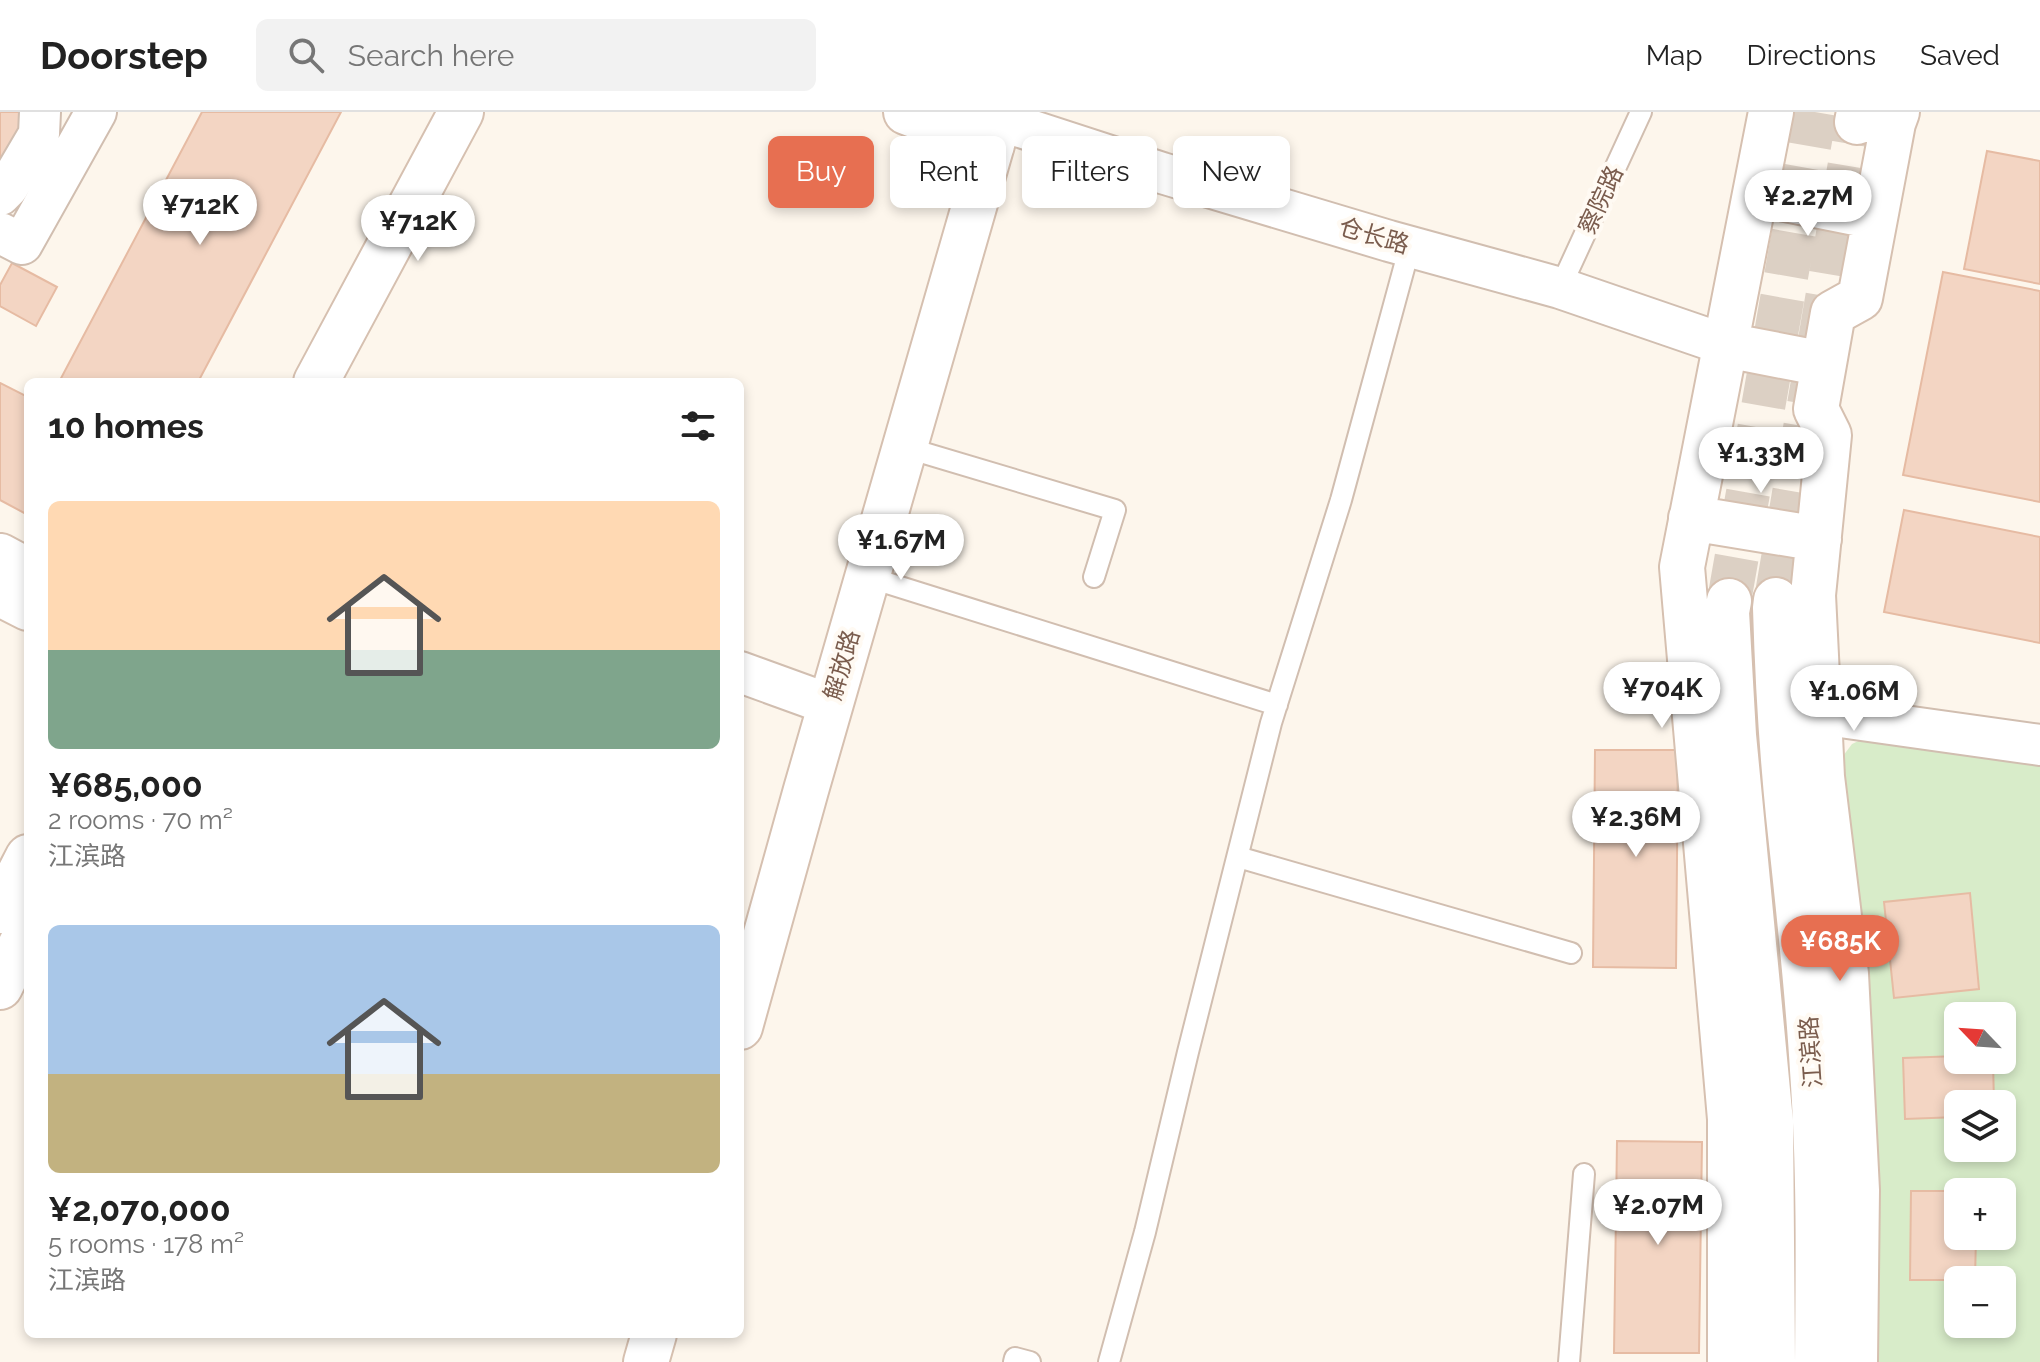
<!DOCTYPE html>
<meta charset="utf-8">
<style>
body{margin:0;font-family:Raleway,"Noto Sans SC",sans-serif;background:#f2f2f2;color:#222;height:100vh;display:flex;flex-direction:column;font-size:30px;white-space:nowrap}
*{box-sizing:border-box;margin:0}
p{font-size:26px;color:#767676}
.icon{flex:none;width:44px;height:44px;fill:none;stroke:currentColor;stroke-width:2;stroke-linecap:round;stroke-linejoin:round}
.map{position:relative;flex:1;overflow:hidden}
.sheet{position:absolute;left:24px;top:266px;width:720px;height:960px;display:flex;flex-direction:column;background:#fff;border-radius:12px;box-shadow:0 4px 12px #0003}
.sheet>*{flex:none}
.hud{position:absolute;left:768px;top:24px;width:760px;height:72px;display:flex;gap:16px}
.needle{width:52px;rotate:295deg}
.tools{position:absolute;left:1944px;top:890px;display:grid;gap:16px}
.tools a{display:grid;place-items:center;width:72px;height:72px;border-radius:12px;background:#fff;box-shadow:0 4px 12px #0003;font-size:40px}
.price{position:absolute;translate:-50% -68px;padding:0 18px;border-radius:28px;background:#fff;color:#222;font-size:26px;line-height:52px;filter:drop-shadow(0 2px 4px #0008)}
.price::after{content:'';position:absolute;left:50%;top:48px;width:24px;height:18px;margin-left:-12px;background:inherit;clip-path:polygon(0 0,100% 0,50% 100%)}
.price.active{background:#e76f51;color:#fff}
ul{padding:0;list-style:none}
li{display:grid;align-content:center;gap:16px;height:424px;padding:0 24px}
li span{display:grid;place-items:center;height:248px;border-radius:12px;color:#555}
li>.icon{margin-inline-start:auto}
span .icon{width:144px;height:144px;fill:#fffc;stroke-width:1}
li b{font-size:34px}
h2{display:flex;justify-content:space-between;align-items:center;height:96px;padding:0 24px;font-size:34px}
.tag{padding:0 28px;border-radius:12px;background:#fff;box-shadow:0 4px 12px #0003;font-size:28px;line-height:72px}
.tag.active{background:#e76f51;color:#fff}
header{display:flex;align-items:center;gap:48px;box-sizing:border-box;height:112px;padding:0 40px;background:#fff;border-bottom:2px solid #e0e0e0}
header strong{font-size:38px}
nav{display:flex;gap:44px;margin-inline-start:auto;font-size:28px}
.search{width:560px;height:72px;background:#f2f2f2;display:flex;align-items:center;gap:20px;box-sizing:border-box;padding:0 28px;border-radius:12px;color:#767676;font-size:30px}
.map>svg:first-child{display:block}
.green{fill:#d8ecc9;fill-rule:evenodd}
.building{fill:#f3d5c3;stroke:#e6bba3;stroke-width:2}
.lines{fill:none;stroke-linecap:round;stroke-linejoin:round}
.secondary-tunnel{stroke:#dcd0c4;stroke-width:44;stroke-dasharray:44 22;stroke-linecap:butt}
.lane-casing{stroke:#d1beb0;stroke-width:24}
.street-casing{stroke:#d1beb0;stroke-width:44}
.secondary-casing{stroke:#d6c0b0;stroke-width:48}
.lane{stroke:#fff;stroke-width:20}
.street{stroke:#fff;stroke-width:40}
.secondary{stroke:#fff;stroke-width:44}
.labels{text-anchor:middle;stroke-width:8;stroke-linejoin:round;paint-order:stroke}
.street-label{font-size:24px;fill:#7a5c4d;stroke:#fffaf3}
</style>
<header>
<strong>Doorstep</strong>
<div class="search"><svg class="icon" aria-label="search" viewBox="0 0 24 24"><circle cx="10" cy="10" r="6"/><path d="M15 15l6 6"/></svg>Search here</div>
<nav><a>Map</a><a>Directions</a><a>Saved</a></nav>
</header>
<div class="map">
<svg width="2040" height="1250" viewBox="0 0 2040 1250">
<rect width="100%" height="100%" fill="#fdf6ec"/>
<!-- green -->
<path class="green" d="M1882,618l158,27v605h-177l-29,-594 18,-24zM1958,904h44v44h-44zM1958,992h44v44h-44zM1958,1080h44v44h-44zM1958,1168h44v44h-44z"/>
<!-- building -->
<path class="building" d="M0,0h26l-26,69z
M202,0h139l-143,270h-139z
M1987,39l53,10v123l-76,-15z
M12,151l45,24 -21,39 -36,-20v-21z
M1943,160l97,19v211l-137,-27z
M0,271l28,14v118l-28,-15z
M1904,398l136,27v106l-156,-31z
M1595,638h83l-2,218 -83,-1z
M1970,781l9,96 -85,9 -10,-96z
M1958,944v4h35l1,44h-36v13l-53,2 -2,-61z
M1617,1029l85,1 -3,211h-85z
M1911,1079h65l-18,1v44h18l-1,44h-65z"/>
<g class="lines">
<!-- secondary-tunnel -->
<path class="secondary-tunnel" d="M1776,488l81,-478
M1729,489l86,-489"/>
<!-- lane casing -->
<g class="lane-casing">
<path id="lane" d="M1560,176l81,-176
M904,335l211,63 -21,67
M868,465l409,128
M1238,745l333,96
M1014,1250l1,-4 15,4
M1109,1250l36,-130 43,-180 83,-329 70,-223 69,-254
M1569,1250l15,-188"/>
</g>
<!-- street casing -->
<g class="street-casing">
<path id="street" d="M999,0v8l163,53 227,68 171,47 166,57
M0,83l8,-8 31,-53 1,-22
M0,121l22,11 74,-132
M740,560l91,33
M1819,602l221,31"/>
</g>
<!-- secondary casing -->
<g class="secondary-casing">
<path id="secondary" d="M906,0l86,33
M1857,10l2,-10
M1756,81l119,24
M1726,233l98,19
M316,270l145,-270
M1691,406l128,21
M0,444l28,15
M0,482l28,14
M1776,488l-1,8c2,69 6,138 13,207 9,85 19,169 24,255 7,97 6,194 5,292
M1729,489l-2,11 7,123 37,387 2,240
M0,799l28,-54
M0,875l28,-57
M740,915l66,-237 193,-670 -22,-8
M646,1250l8,-28
M1730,1250v-243l-48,-552 89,-455
M1855,1250l2,-172 -11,-216 -24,-197 -9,-182 16,-160 -13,-26 17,-96 27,-15 33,-175 4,-11"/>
</g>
<!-- lane -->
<use href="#lane" class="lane"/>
<!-- street -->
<use href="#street" class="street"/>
<!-- secondary -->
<use href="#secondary" class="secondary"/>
</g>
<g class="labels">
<!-- street labels -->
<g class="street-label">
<text transform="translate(1601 88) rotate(-65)" y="8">察院路</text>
<text transform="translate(1374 124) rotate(16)" y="8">仓长路</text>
<text transform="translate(842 553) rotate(-74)" y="8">解放路</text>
<text transform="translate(1811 940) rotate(-94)" y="8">江滨路</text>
</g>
</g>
</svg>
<div class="tools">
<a><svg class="needle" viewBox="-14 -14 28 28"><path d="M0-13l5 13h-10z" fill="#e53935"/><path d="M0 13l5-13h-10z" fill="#767676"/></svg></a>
<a><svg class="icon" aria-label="layers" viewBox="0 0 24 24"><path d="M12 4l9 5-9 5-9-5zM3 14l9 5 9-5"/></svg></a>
<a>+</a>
<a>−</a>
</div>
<b class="price" style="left:1808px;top:126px">¥2.27M</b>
<b class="price" style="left:200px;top:135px">¥712K</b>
<b class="price" style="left:418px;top:151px">¥712K</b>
<b class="price" style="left:1761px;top:383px">¥1.33M</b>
<b class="price" style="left:901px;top:470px">¥1.67M</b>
<b class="price" style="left:1662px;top:618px">¥704K</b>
<b class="price" style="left:1854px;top:621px">¥1.06M</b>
<b class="price" style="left:1636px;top:747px">¥2.36M</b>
<b class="price active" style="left:1840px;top:871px">¥685K</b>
<b class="price" style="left:1658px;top:1135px">¥2.07M</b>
<div class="hud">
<a class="tag active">Buy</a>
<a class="tag">Rent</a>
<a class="tag">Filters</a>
<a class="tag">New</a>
</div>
<section class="sheet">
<h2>10 homes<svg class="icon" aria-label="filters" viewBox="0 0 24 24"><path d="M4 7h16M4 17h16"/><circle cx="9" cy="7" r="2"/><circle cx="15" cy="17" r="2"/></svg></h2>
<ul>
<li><span style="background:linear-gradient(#ffd9b3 60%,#7fa58c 0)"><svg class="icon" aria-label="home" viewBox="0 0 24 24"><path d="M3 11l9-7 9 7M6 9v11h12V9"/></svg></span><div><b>¥685,000</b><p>2 rooms · 70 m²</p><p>江滨路</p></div></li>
<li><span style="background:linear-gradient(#a9c7e8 60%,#c2b280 0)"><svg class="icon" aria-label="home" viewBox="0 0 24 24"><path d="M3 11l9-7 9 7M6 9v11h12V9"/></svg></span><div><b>¥2,070,000</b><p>5 rooms · 178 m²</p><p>江滨路</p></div></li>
</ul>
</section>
</div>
